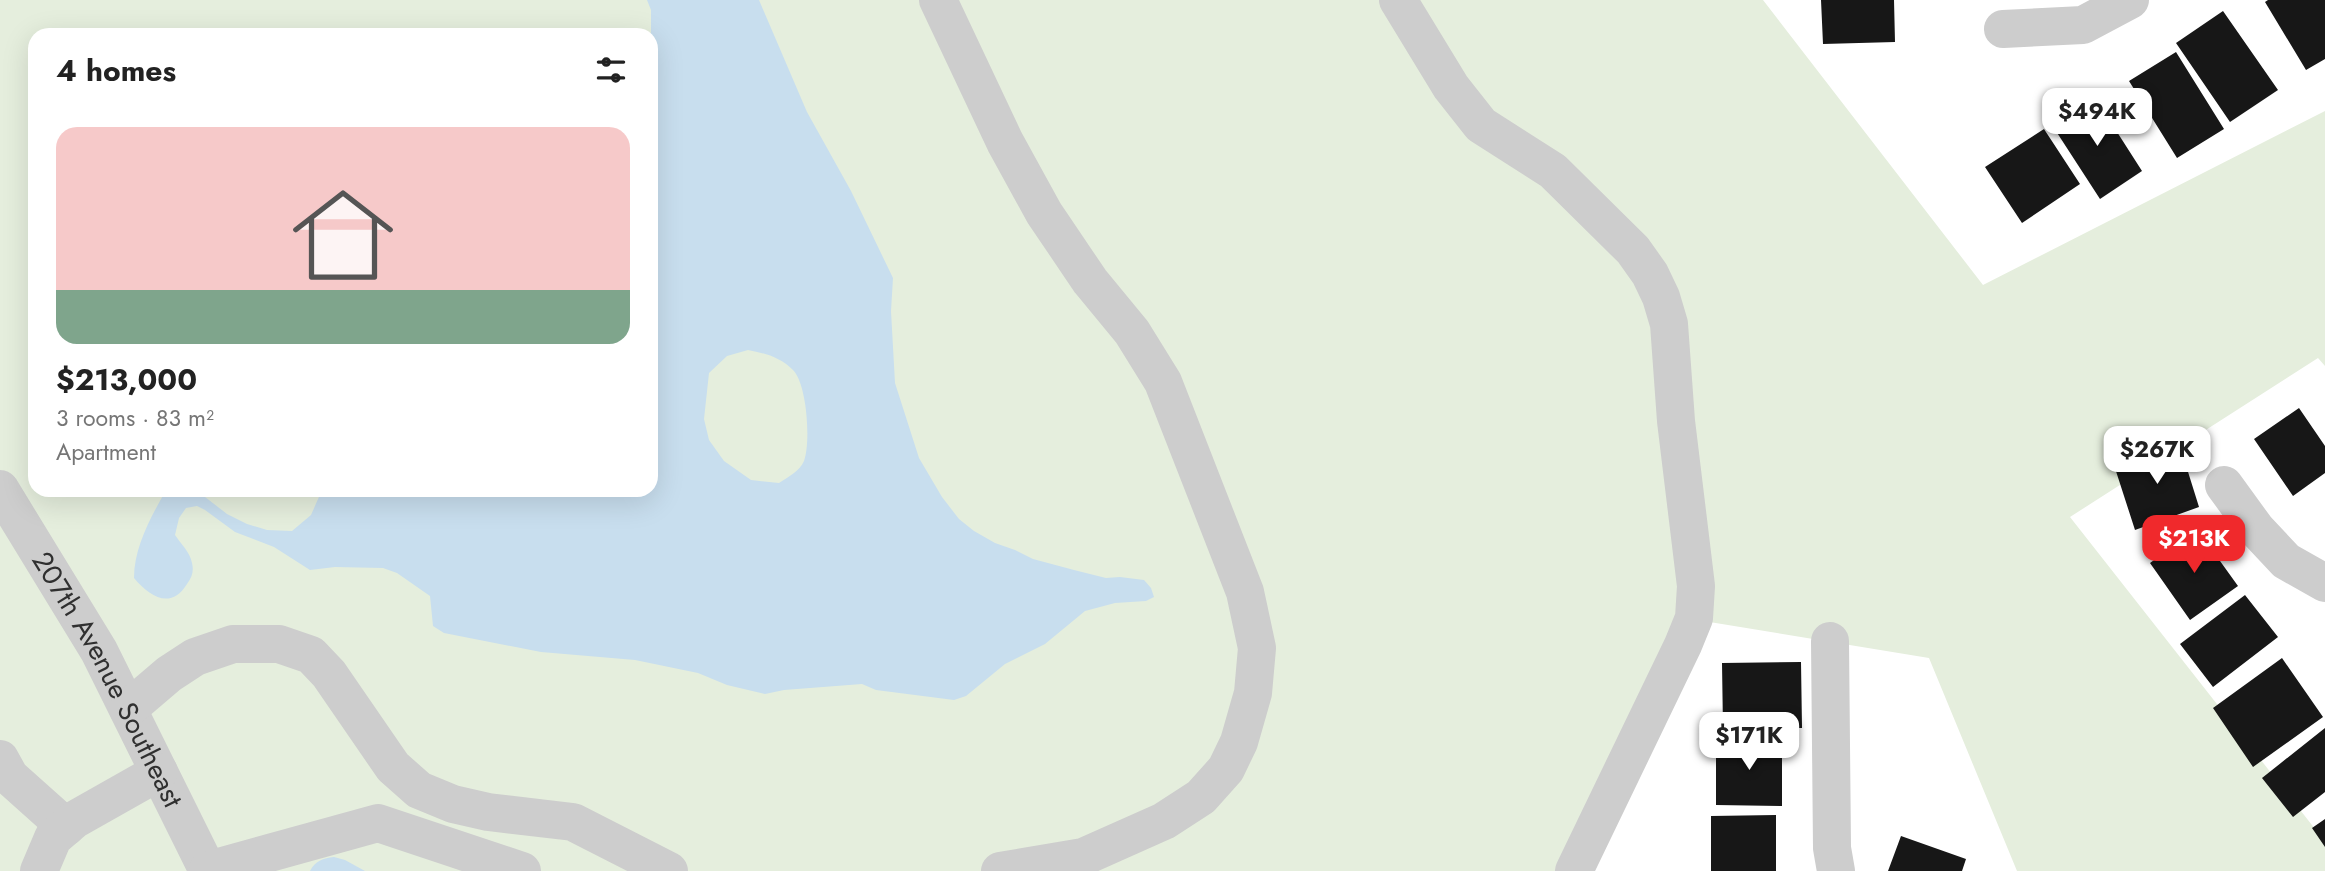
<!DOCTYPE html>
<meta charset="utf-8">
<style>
body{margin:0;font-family:Jost,sans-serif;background:#f2f2f2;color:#222;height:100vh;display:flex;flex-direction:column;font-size:26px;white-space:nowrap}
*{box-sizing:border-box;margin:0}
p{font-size:23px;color:#767676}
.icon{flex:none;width:38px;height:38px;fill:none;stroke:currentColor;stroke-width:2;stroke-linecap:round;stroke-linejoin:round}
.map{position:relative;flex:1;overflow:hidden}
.sheet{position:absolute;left:28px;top:28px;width:630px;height:469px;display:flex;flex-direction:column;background:#fff;border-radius:21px;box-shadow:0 7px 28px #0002}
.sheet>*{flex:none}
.price{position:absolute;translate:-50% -60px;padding:0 16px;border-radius:14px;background:#fff;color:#222;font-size:23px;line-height:46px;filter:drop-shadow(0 2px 4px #0008)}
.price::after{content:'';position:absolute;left:50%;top:42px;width:21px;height:16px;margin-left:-10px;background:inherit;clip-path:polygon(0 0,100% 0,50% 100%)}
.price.active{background:#f0292c;color:#fff}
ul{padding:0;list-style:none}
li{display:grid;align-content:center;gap:14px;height:371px;padding:0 28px}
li+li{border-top:2px solid #e0e0e0}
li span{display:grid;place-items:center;height:217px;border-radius:21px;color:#555}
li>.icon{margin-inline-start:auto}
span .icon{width:126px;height:126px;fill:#fffc;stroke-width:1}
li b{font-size:30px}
h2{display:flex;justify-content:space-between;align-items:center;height:84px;padding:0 28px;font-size:30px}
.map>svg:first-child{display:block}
.green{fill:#e5eedd;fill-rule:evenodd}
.water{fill:#c8deee;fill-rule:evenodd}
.building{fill:#171717}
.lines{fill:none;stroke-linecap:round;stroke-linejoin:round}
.minor{stroke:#cdcdcd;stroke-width:38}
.labels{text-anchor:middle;stroke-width:7;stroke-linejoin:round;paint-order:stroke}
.street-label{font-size:28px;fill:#303030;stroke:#fff}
</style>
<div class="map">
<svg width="2325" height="871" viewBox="0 0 2325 871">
<rect width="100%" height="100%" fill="#fff"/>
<!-- green -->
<path class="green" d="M0,0h1763l220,285 342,-174v255l-7,-8 -248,159 249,317 6,12v25h-308l-88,-213 -250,-41 -93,254h-1586zM35,35h616v455h-616z"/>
<!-- water -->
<path class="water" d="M647,0h112l48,112 44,79 42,87 -2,33 4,72 24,75 23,39 17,22 15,12 21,12 20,7 18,9 41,11 32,8 14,-1 24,3 7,8 3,9 -8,4 -31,2 -30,8 -40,33 -40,20 -39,32 -12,4 -78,-10 -14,-6 -78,6 -19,4 -38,-9 -29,-12 -63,-13 -94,-8 -97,-19 -11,-7 -3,-30 -33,-23 -14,-5 -48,-1 -25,3 -36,-23 -39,-15 -30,-22 -8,-4 -11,2 -7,10 -4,17c6,9 15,17 17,28 2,9 0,14 -5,21 -16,26 -37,13 -53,-6 0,-31 17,-61 32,-88h30l31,24 20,10 20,6 25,1 19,-16 11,-25h329v-480zM748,350c16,3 32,7 45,20 14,14 18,72 11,91 -4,10 -16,16 -25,22l-28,-3 -27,-19 -15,-21 -5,-21 5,-46 18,-17z
M334,857l11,3 20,11h-55c5,-10 13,-13 24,-14z"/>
<!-- building -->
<path class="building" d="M1821,0h73l1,42 -72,2z
M2268,0h57v59l-19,11 -41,-68z
M2223,11l55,79 -48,32 -54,-79z
M2176,52l48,77 -47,29 -48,-77z
M2094,96l48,75 -42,28 -48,-74z
M2044,129l36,55 -58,39 -37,-56z
M2299,408l26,38v27l-32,23 -39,-57z
M2179,443l20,64 -64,23 -21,-65z
M2197,529l41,57 -48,34 -40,-57z
M2245,595l33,42 -65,50 -33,-43z
M2282,658l41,59 -70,50 -40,-59z
M1801,662l1,66 -79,1 -1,-66z
M2325,728v64l-32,25 -31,-39z
M1716,739h66v67l-66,-1z
M1776,815v56h-65v-55z
M2325,819v28l-13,-19z
M1901,836l65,23 -4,12h-74z"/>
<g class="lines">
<!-- minor -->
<g class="minor">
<path d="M938,0l67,142 39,71 46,68 42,51 31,50 82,210 12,56 -4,45 -14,49 -13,27 -25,28 -37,24 -81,36 -83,14"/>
<path d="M1398,0l53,87 30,38 72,46 80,79 17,24 11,23 8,27 7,97 20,165 -2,32 -11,27 -109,226"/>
<path d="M2003,29l80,-4 47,-25"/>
<path d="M2224,485l32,44 30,32 39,22"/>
<path id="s1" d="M0,489l99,162 109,220"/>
<path d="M1830,641l2,207 4,23"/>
<path d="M128,709l41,-35 26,-17 38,-13h46l32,11 18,19 64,93 26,23 34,14 35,8 85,10 96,49"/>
<path d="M0,759l10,18 56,50"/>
<path d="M208,870l170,-47 144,48"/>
<path d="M39,871l14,-33 21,-18 85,-48"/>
</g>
</g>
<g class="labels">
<!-- street labels -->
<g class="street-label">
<text dy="10" stroke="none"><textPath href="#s1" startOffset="219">207th Avenue Southeast</textPath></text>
</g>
</g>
</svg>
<b class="price" style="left:2097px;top:148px">$494K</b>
<b class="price" style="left:2157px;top:486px">$267K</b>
<b class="price active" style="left:2194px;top:575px">$213K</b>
<b class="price" style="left:1749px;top:772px">$171K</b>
<section class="sheet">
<h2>4 homes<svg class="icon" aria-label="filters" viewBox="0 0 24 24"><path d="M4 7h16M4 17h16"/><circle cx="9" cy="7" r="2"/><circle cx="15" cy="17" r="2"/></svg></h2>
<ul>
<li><span style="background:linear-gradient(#f6c9c9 75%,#7fa58c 0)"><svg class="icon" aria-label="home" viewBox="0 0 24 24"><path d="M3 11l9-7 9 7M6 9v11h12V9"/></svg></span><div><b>$213,000</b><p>3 rooms · 83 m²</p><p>Apartment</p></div></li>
</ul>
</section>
</div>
